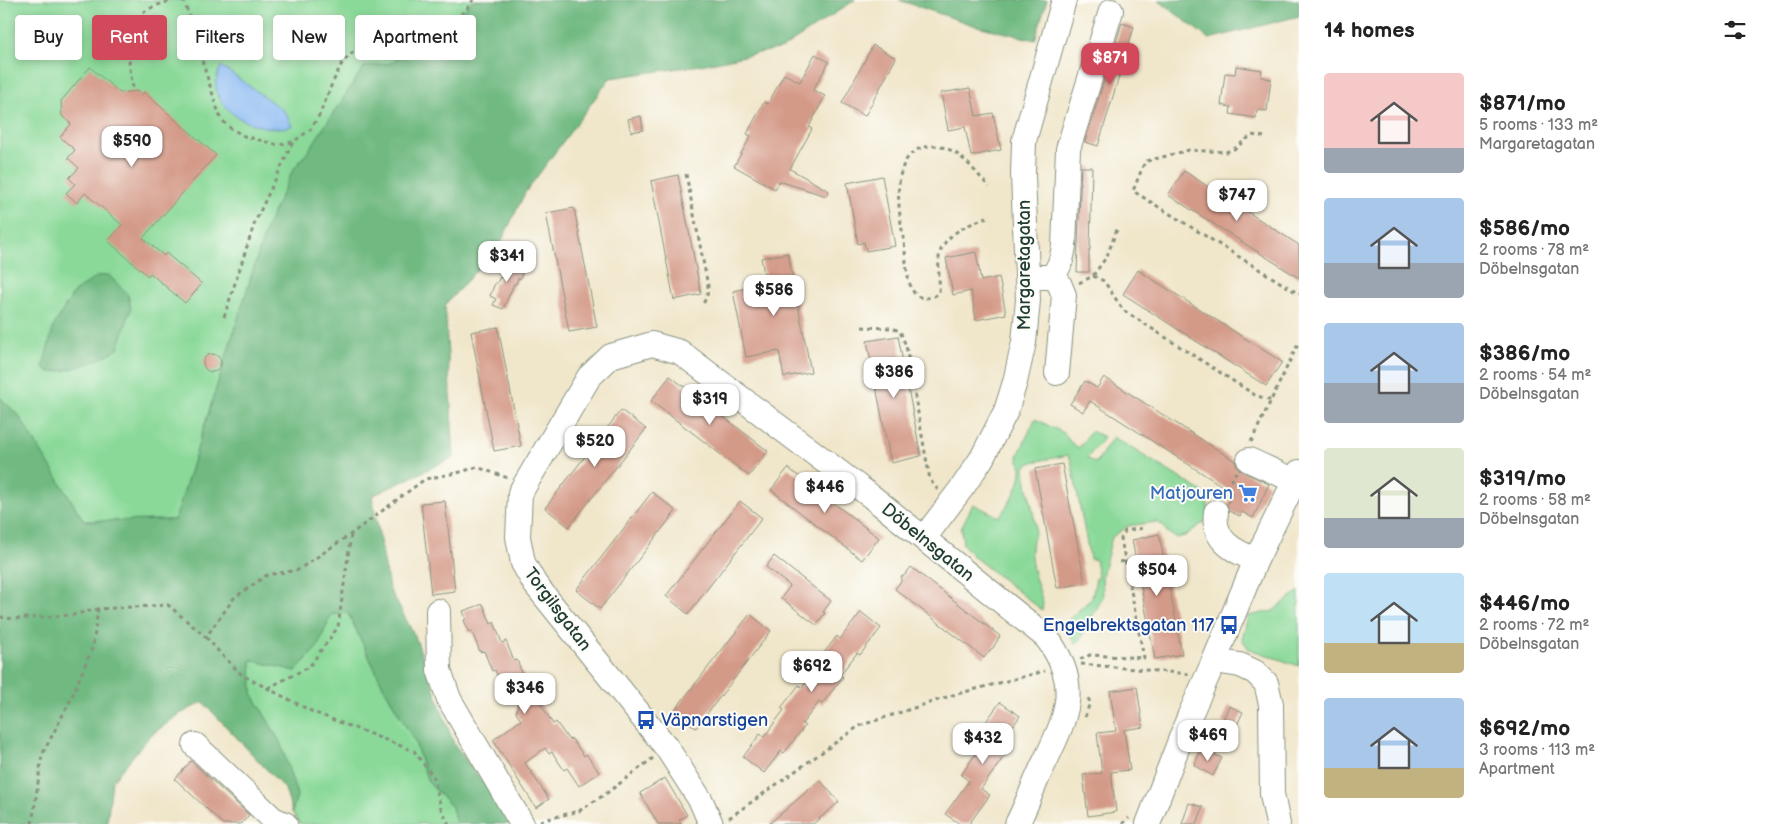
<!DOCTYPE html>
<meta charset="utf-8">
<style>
body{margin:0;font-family:"Balsamiq Sans",sans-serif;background:#f6f6f6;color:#222;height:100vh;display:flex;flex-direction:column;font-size:19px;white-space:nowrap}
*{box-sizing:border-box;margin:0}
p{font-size:16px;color:#767676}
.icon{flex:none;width:28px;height:28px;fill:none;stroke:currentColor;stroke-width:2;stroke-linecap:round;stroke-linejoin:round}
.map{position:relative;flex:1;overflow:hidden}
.sheet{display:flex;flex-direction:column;background:#fff;width:475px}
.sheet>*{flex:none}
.guide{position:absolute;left:15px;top:15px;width:475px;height:45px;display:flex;gap:10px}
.price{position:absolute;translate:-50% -42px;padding:0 11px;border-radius:10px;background:#fff;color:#222;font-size:16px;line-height:32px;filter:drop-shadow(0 1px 2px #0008)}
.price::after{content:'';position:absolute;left:50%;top:30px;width:15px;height:11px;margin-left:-8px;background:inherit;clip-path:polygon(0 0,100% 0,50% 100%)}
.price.selected{background:#d1495b;color:#fff}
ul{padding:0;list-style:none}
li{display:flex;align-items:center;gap:15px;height:125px;padding:0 25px}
li span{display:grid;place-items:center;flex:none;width:140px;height:100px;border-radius:5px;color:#555}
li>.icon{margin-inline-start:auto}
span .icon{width:60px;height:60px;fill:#fffc;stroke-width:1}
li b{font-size:21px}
h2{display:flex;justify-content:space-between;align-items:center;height:60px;padding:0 25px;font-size:21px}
.pill{padding:0 18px;border-radius:5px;background:#fff;box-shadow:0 2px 8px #0003;font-size:18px;line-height:45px}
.pill.selected{background:#d1495b;color:#fff}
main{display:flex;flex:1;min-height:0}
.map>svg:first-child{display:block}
.green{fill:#8ad999;stroke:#548b66}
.forest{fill:#6fb981;stroke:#477b5a}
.water{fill:#87b8f3;stroke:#537a94}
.building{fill:#d49a88}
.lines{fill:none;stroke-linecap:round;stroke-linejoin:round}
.minor-casing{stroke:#88927f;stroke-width:26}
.path{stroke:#88927f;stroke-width:3;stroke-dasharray:4 4;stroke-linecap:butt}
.minor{stroke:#fff;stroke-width:24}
.labels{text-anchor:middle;stroke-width:4;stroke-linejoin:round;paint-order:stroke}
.street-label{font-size:18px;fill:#1f3d34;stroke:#fdfcf7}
.shop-label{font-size:18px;fill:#366cbe;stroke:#fdfcf7;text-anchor:end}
.transit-label{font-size:18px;fill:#164399;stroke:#fdfcf7;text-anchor:end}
</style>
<main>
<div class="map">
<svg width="1299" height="824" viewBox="0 0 1299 824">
<rect width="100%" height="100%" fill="#fdfcf7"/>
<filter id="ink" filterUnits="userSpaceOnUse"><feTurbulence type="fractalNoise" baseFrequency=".02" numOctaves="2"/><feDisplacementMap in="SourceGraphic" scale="10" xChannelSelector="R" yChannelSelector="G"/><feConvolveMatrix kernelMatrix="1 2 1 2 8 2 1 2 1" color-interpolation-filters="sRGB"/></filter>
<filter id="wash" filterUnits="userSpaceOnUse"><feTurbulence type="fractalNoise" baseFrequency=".0096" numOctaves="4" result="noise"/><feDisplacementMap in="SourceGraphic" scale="20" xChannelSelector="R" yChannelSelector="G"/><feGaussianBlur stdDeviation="1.12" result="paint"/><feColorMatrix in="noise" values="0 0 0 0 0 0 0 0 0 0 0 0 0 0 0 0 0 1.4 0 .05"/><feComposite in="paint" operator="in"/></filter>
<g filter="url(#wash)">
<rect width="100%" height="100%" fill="#f0e6ca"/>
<!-- green -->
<path class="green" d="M0,0h473l-16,18 -16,13 -18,3 -31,29 -28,4 -57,86 -14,17 -26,56 -92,294 -91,1 -65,-105 -19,-19z
M1035,419l29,14 6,9 9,6 12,-17 13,6 -17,21 9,5 17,-26 90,55c6,8 6,18 4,28l-22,16 -9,2 -9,-6 -4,-7 -8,-3 -27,4 -16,11 -10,39 1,21 -24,44 -4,3 -11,-17 1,-4 27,-25 4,-20 2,-1 -3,-18h-5l-19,-99 -3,-5 -35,7 -8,4c1,19 7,38 10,57 2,14 -6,22 -4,34 1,15 8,31 12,46l-1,7 -68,-53 -11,-13 -2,-16 12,-24 26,13c10,-13 23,-32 22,-49 -1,-4 -3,-8 -3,-12z
M1299,591v75l-50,-17 -7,-10 6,-23 25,-5z
M348,613l36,75 31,54 13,40 24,25 4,17h-156l-8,-12 5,-17 -17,-53 -28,-49 -1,-33 45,11 22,-25 13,-32z"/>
<!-- forest -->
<path class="forest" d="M473,0h382l-72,48 -82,17 -91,13 -85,115 -25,51 -55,61 9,152 -82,39 17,92 26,48 39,108 60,79 -1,1h-57l-4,-17 -24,-25 -13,-40 -31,-54 -36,-75 -17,2 -13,31 -22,25 -45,-11 1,33 28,49 17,53 -5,17 -7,-23 -82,-87 -23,12 -29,21 -39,46 -5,43h-107v-427l19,19 65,105 91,-1 92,-294 26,-56 14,-17 57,-86 28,-4 31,-29 18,-3 16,-13z
M899,0h148l-12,40 -62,-15z
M1158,0h141v16l-90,23z
M109,275l19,20 3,13 -13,41c-20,12 -46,23 -70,23l-5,-6 11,-41 20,-33 24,-16z"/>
<!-- water -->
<path class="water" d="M221,66l62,44 4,5 5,11c-27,8 -70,-7 -76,-38 -1,-7 2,-15 5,-22z"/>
<g id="blocks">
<!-- building -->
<path class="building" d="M1122,23l12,4 -36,119 -13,-4z
M873,45l23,13 -31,58 -23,-13z
M815,54l14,8 -16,28 12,6 -16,31 3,2 -22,40 39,22 -3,5 -47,-15 -4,8 -41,-23 17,-30 -4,-2 17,-32 4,2 16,-30 16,8z
M1236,66l26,4 -1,7 10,2 -4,32 -10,-1 -1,8 -26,-4 1,-7 -10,-2 4,-32 10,1z
M90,67l30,26 17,-2 4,4 3,-3 72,63 -73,83 21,18 2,-3 36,31 -17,19 -35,-30 -2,3 -40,-35 14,-16 -37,-32 -8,10 -11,-10 9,-9 -6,-6 10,-10 -11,-10 7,-8 -15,-13 11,-13 -9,-8 -1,-15z
M970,88l6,28 17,-3 8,37 -30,6 -6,-29 -17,3 -7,-37z
M641,116l2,14 -12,2 -3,-13z
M1081,167h11l-2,83h-1v22h-12z
M1184,171l115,74v33l-131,-83z
M678,175l23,119 -27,6 -23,-119z
M882,176l13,70 -29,5 -2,-9 -6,2 -11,-61z
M574,208l23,119 -28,5 -23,-119z
M976,252l5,29 18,-4 7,37 -30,6 -5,-29 -18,4 -7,-37z
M788,253l23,119 -27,5 -5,-26 -33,6 -13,-66 33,-7 -5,-26z
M513,259l13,5 -6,15 -2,-1 -2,6h-2l-11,25 -10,-4 3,-6 -6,-3 5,-13h2l3,-6 2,1 1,-5 2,1z
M1138,270l144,92 -16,24 -143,-92z
M498,327l23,119 -27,5 -23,-119z
M898,336l23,120 -30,7 -24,-122z
M203 363a9 9 0 1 1 18 0a9 9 0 1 1-18 0Z
M670,376l98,75 -19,25 -98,-75z
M1104,377l131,84 3,7 5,4 26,12 -16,34 -11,-6 -2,4 -11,-5 -2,-6 6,-12 -143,-92 -7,11 -13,-8 15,-23 12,7z
M621,410l25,19 -77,98 -24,-19z
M1062,464l23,119 -28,5 -22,-119z
M788,468l91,70 -17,22 -91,-70z
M652,492l24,19 -76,98 -24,-19z
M445,501l10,90 -24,3 -10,-91z
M740,501l22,17 -74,96 -22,-18z
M1159,534l23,120 -27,5 -23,-119z
M774,556l57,45 -8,11 2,1 -9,12 -35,-27 9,-12 -24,-19z
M911,567l89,69 -7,12 -3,2 -6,8 -89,-69 6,-8v-4l4,-2z
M483,604l8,20 3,-2 8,21 4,-2 8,20 3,-1 16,40 4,-2 16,26 3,-2 13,18 2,-2 13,18 2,-2 13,18 -20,14 -12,-18 -3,2 -12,-18 -3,2 -4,-6 -20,15 24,36 -13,9 -43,-68 28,-20 -5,-7 2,-10 -12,-5 -11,-28 -3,1 -8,-20 -4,1 -8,-20 -3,1 -5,-13 2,-1 -3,-8z
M861,612l20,16 -21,27 -3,-2 -17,22 3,2 -21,27 -3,-2 -17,22 3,2 -21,27 -3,-2 -17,22 -21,-16 17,-23 4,3 20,-27 -3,-2 18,-23 3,3 20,-27 -3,-2 18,-23 3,3z
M750,614l21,17 -75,97 -22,-17z
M1137,687l6,40 -19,3 6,40 -19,2 5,40 -28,4 -5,-41 19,-2 -5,-40 19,-2 -6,-40z
M1000,702l20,14 -23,33 8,6 -24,34 9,6 -21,29h-9l-15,-10 24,-33 -8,-6 23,-33 -8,-6z
M1229,706l14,6 -7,15 -14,-5z
M1202,749l20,9 -9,18 -19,-11z
M191,761l58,54 -8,9h-18l-48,-45z
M665,778l22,37 -8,5 3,4h-24l-18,-31z
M820,780l19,22 -26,22h-44z
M1189,803l14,4 -6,17h-15z"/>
</g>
</g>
<g filter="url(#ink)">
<use href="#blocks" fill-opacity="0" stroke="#88927f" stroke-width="1"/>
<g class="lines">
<!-- minor casing -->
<g class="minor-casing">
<path id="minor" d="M1027,277h25c8,-10 10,-19 12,-31l4,-97 43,-138
M1052,277l7,6 5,12 -7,78
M1249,460l46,21
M1216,512c-4,28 17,39 40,48
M924,538l40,-53 18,-27 24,-47 9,-29 9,-40 4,-42 -5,-125 1,-34 40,-141
M438,611l1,59 10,29 73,125
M1214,661l26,4 15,7 11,11 5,21 1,90 6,30
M195,745l78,74 12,5
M711,824l-10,-23 -34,-53 -132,-164 -12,-21 -5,-26 2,-44 69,-116 22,-21 41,-12 28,8 192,145 174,140c39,51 18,84 -6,135 -8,17 -14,35 -23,52
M1148,824l41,-107 25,-56 42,-101 43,-88"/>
</g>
<!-- path -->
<path class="path" d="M183,0l9,22 5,23 23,72 7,9 17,10 34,9 15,-3 17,-12 10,-16 11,-28 11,-23 16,-16 24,-8 66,-14 19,-16 6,-9
M133,88c-4,-28 -14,-65 18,-80 7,-4 15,-5 22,-8
M1264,137l-12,-2 -18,14 -8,3 -37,-2 -42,11 -4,5 -10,25 166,103
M686,174l22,112 -1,10 -5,10
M987,217c-19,8 -46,18 -48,41 -1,11 1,23 0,35 -7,6 -21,8 -26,-2 -7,-11 -7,-35 -9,-49 -4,-25 -16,-82 17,-94 11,-4 23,-2 33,4 14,9 24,23 35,35
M1093,276l11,5 19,29 132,85 17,6
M1079,283l14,-7 14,-20 10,-27
M224,317l31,-95 38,-80
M862,327l29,1 9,3 6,15 24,134 8,10
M1251,442l48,-100
M1224,496l12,-24
M1120,562l5,-1
M0,617l13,2 59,-4 26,-6 70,-4 38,32 28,-39 33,-23 31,-5 53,-36 74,-55 32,-6 20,-6 31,11
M206,637l14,16 22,22 71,37 101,39 20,27 7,31 8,15
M1080,659l10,-4 54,3 -23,-119 4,-8 19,-3
M1081,664l108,10
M268,688l41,-21 29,-40 13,-92
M1085,717l5,-15 -4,-7
M729,818l130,-92 94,-31 92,-24
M540,821l39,-10 28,-18 46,-35
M32,824l10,-69 28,-54 23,-55 5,-37
M1122,824l7,-6"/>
<!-- minor -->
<use href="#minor" class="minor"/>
</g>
</g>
<!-- icons -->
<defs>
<g id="supermarket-bare" transform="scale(1.5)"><path d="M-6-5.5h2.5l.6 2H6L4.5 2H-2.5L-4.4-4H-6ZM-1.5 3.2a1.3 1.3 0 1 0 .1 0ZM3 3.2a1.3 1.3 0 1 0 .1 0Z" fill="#3f7fe0" stroke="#fdfcf7" stroke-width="2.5" paint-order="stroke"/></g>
<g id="bus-bare" transform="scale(1.5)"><path d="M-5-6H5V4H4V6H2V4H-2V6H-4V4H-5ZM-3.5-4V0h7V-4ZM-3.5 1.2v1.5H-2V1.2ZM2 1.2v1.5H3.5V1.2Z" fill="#1a4fb4" stroke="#fdfcf7" stroke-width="2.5" paint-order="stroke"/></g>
</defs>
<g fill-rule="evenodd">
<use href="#supermarket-bare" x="1248" y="493"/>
<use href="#bus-bare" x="1229" y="625"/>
<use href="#bus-bare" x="646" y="720"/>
</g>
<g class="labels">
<!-- street labels -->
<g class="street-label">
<text transform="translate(1024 265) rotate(-90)" y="6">Margaretagatan</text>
<text transform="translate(928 542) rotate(39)" y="6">Döbelnsgatan</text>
<text transform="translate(558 609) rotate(53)" y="6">Torgilsgatan</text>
</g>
<!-- shop labels -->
<g class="shop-label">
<text x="1233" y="499">Matjouren</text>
</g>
<!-- transit labels -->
<g class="transit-label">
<text x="1214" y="631">Engelbrektsgatan 117</text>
<text x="661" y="726" text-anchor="start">Väpnarstigen</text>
</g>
</g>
</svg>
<b class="price selected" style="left:1110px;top:85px">$871</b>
<b class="price" style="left:132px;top:168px">$590</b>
<b class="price" style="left:1237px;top:222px">$747</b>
<b class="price" style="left:507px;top:283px">$341</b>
<b class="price" style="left:774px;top:317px">$586</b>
<b class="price" style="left:894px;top:399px">$386</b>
<b class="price" style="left:710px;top:426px">$319</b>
<b class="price" style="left:595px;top:468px">$520</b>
<b class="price" style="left:825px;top:514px">$446</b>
<b class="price" style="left:1157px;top:597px">$504</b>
<b class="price" style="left:812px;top:693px">$692</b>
<b class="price" style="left:525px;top:715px">$346</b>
<b class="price" style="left:1208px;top:762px">$469</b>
<b class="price" style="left:983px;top:765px">$432</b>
<div class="guide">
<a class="pill">Buy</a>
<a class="pill selected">Rent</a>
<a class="pill">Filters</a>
<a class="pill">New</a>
<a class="pill">Apartment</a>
</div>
</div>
<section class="sheet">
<h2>14 homes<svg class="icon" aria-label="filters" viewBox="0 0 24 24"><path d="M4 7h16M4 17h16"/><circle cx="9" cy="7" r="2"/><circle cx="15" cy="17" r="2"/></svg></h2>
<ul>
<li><span style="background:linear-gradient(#f6c9c9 75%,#9aa5b1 0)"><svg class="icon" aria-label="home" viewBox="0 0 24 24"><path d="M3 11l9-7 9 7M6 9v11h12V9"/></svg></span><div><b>$871/mo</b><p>5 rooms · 133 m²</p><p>Margaretagatan</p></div></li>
<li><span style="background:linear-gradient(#a9c7e8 65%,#9aa5b1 0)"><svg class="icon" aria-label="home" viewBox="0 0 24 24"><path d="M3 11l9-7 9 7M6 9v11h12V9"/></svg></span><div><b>$586/mo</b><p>2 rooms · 78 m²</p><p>Döbelnsgatan</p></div></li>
<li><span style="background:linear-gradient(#a9c7e8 60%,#9aa5b1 0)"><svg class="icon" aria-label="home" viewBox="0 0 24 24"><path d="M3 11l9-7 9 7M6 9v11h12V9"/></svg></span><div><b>$386/mo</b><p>2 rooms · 54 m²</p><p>Döbelnsgatan</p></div></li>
<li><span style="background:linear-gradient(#dfe7d0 70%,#9aa5b1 0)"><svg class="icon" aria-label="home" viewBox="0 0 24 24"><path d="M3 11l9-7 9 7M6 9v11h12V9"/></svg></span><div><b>$319/mo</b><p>2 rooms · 58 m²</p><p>Döbelnsgatan</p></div></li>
<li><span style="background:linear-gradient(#bfe0f5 70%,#c2b280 0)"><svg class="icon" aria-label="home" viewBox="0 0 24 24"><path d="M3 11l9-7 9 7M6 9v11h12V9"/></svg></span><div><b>$446/mo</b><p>2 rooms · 72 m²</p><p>Döbelnsgatan</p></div></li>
<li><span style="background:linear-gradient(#a9c7e8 70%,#c2b280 0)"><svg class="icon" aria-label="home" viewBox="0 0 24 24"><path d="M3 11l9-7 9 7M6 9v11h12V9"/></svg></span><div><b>$692/mo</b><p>3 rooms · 113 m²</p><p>Apartment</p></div></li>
</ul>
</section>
</main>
